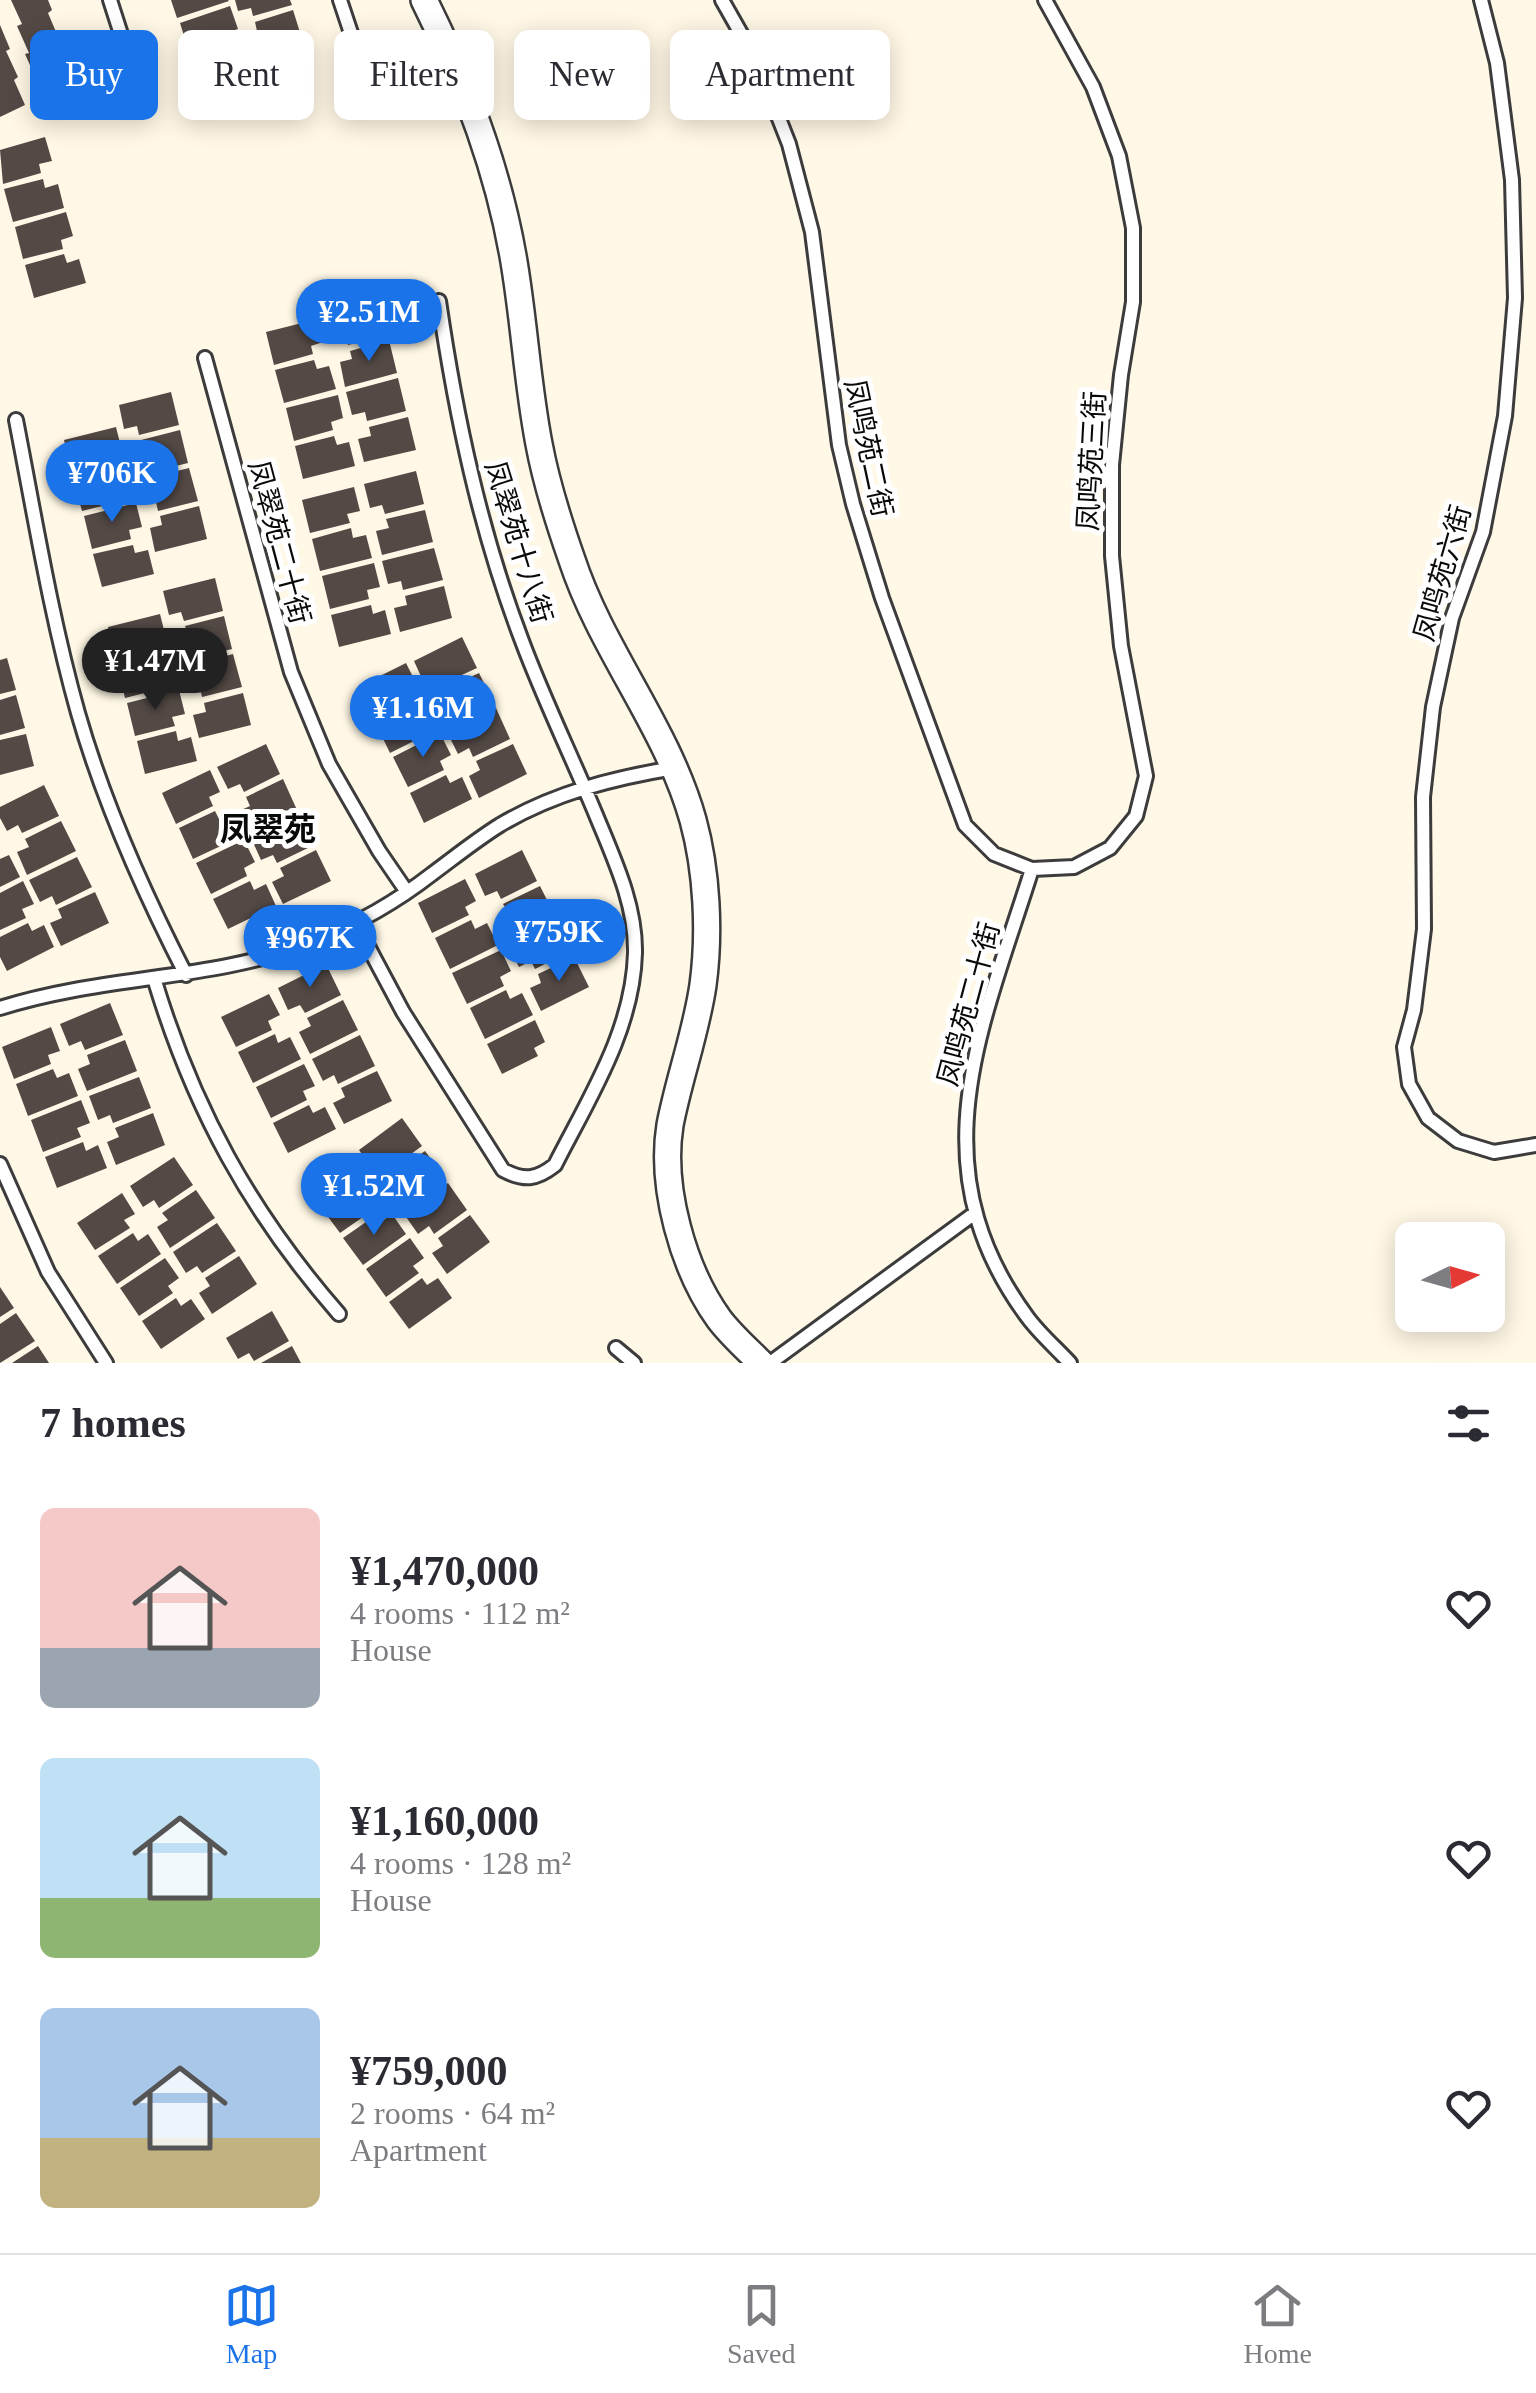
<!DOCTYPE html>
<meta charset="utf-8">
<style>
body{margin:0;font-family:"Times New Roman","Noto Sans SC",serif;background:#f2f2f3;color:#2b2b33;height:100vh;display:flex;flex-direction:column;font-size:38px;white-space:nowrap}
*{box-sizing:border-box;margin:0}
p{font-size:32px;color:#7c7c81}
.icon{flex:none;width:55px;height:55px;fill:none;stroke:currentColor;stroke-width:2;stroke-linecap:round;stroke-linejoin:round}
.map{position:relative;height:1363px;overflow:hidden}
.panel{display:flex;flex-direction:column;background:#fff;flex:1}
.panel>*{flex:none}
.banner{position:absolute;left:30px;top:30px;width:1000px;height:90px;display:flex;gap:20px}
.needle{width:65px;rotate:85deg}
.fabs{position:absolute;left:1395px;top:1222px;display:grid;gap:20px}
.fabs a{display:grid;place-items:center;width:110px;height:110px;border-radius:15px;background:#fff;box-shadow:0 5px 25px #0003;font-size:50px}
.price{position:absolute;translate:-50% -85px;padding:0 22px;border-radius:35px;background:#1a73e8;color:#fff;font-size:32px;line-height:65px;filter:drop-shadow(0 2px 5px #0008)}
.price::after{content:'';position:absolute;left:50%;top:60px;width:30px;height:22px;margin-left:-15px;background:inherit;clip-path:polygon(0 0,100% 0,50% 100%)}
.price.on{background:#222;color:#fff}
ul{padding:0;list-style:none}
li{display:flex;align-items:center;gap:30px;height:250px;padding:0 40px}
li span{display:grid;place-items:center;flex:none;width:280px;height:200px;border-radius:15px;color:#555}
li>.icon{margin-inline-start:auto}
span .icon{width:120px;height:120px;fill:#fffc;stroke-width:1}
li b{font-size:42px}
h2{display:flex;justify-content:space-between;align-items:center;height:120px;padding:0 40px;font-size:42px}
.tag{padding:0 35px;border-radius:15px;background:#fff;box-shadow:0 5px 25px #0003;font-size:35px;line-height:90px}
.tag.on{background:#1a73e8;color:#fff}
.menu{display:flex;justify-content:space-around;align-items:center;height:140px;border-top:2px solid #e1e1e2;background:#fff;font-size:28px;color:#7c7c81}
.menu a{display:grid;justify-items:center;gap:5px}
.menu .on{color:#1a73e8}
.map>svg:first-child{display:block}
.building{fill:#534945}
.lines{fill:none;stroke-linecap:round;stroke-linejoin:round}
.lane-casing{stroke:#3c3c3c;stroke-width:18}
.street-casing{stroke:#3c3c3c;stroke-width:30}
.lane{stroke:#fff;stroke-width:12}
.street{stroke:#fff;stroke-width:25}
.labels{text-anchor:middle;stroke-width:10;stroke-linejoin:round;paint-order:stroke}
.street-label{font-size:28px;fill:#090909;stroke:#fff}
.quarter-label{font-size:32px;font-weight:bold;fill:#090909;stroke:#fff}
</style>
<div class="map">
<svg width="1536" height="1363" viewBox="0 0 1536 1363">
<rect width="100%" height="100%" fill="#fff8e6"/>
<!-- building -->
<path class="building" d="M11,0h37l4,10 -4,3 11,26 -4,1 12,27 -4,2 11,26 -30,14 -12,-26 5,-2 -12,-27 4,-1 -12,-27 5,-2z
M171,0h57l1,1 -52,17z
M235,0h55l2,5 -39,11 -2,-8 -13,3z
M230,6l8,23 -12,4 3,9 -39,13 -10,-32z
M293,10l10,32 -51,16 -7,-23 12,-4 -2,-9z
M0,25l10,24 -4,2 12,26 -4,3 11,25 -25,12z
M231,47l3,9 11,-4 8,23 -50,17 -11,-32z
M45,137l7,24 -13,3 2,9 -38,11 -3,-34z
M43,179l2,9 13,-4 6,24 -51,14 -9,-33z
M66,212l7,24 -12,4 2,9 -40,10 -8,-32z
M64,254l3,9 12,-4 7,24 -52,15 -9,-33z
M379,302l9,33 -40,10 -2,-9 -13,3 -6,-24z
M318,319l5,23 -12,4 2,8 -39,11 -8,-33z
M389,340l8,33 -52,14 -5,-25 12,-3 -2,-8z
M314,360l3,9 12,-3 7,23 -52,14 -9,-33z
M398,378l8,33 -39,10 -2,-9 -13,3 -6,-23z
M171,392l8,33 -40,10 -2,-9 -13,3 -5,-24z
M338,395l5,23 -12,4 2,8 -39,11 -8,-33z
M408,417l8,33 -52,12 -6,-23 13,-3 -2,-9z
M116,427l6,24 -12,3 2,9 -40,10 -8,-33z
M180,430l8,33 -52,13 -5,-24 12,-3 -2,-9z
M334,436l3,9 12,-3 6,24 -52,13 -8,-33z
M189,468l9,33 -40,10 -2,-9 -13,3 -6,-24z
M113,469l2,8 13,-3 6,24 -52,13 -9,-32z
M416,471l8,33 -39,10 -3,-9 -12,3 -6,-24z
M354,487l6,24 -13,3 3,9 -40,10 -8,-33z
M136,503l6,24 -13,3 2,9 -39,10 -8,-33z
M199,506l8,33 -52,13 -5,-24 12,-3 -2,-9z
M425,510l8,32 -51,13 -6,-24 13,-3 -3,-9z
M351,528l2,10 13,-3 6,23 -52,13 -8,-32z
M133,545l2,8 13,-3 6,24 -52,13 -9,-33z
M434,548l9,32 -40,10 -2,-9 -13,3 -6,-23z
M374,563l6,24 -13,3 2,9 -39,10 -8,-33z
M215,578l8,33 -39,10 -3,-9 -12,3 -6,-24z
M444,586l8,32 -52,14 -6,-24 13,-3 -2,-9z
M371,605l2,9 12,-4 6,24 -52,13 -8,-32z
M160,614l6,24 -13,3 2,9 -39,10 -8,-33z
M224,616l8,33 -51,13 -6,-24 13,-3 -3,-9z
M462,637l15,31 -37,17 -4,-8 -12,6 -10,-22z
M233,654l9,33 -40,10 -2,-9 -13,3 -6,-23z
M156,656l3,8 12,-3 6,24 -52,13 -8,-33z
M7,658l9,32 -16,4v-34z
M406,663l11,22 -12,6 4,8 -36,18 -15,-30z
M479,673l15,30 -48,24 -11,-23 12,-5 -4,-9z
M179,690l6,24 -13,3 3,9 -40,10 -8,-33z
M243,693l8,32 -52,13 -6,-23 13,-3 -2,-9z
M16,695l9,33 -25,7v-35z
M411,704l5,8 12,-5 10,22 -48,24 -15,-31z
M496,708l14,31 -37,18 -4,-9 -11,6 -11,-22z
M176,731l2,10 13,-4 6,24 -52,13 -8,-33z
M440,733l11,22 -11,6 4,9 -36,17 -15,-30z
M26,734l8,32 -34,9v-35z
M266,744l14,30 -36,18 -4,-8 -12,5 -11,-22z
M513,744l14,30 -48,24 -10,-22 11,-6 -4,-9z
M210,770l10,22 -11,5 4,9 -37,18 -14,-31z
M446,775l4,8 12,-6 10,22 -48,24 -14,-30z
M283,779l14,31 -48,23 -10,-22 11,-5 -4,-9z
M44,785l15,31 -37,17 -4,-8 -11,6 -7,-13v-11z
M215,811l4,8 12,-5 11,22 -49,23 -14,-31z
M299,815l15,30 -37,18 -4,-8 -12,5 -10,-22z
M61,821l15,30 -49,24 -10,-23 12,-5 -4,-8z
M244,840l11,22 -11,6 3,8 -36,18 -15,-31z
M316,850l15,31 -48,23 -11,-22 12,-6 -4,-8z
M522,850l15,31 -36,18 -4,-8 -12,5 -10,-22z
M9,855l11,22 -20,10v-28z
M77,857l15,30 -36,18 -4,-9 -12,6 -11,-22z
M465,879l11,22 -11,6 4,8 -37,18 -14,-30z
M23,881l11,23 -12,5 4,9 -26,12v-37z
M250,881l4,9 12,-6 10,22 -48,23 -15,-30z
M540,886l15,30 -48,24 -11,-22 12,-6 -5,-8z
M95,892l14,31 -48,23 -11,-23 12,-5 -4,-9z
M471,920l4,9 12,-6 11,22 -48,24 -15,-31z
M557,921l14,30 -36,18 -4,-8 -12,6 -11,-22z
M28,923l4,8 12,-6 10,22 -47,24 -7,-14v-20z
M501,950l10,21 -11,6 4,9 -37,18 -15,-31z
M574,957l15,30 -48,24 -11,-23 11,-5 -3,-9z
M326,964l15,31 -36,18 -5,-8 -12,5 -10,-22z
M506,990l4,9 12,-6 11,22 -48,24 -15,-31z
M269,994l11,21 -12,6 4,9 -36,17 -15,-30z
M343,1000l15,30 -48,24 -11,-22 12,-6 -4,-8z
M110,1003l13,32 -38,15 -4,-9 -12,5 -9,-22z
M535,1020l10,22 -11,6 4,8 -36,18 -15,-30z
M51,1027l9,24 -12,4 3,9 -37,15 -12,-32z
M275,1034l3,9 12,-6 11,22 -48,24 -15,-31z
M360,1035l15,31 -37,18 -4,-9 -11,6 -11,-22z
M125,1040l12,31 -50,20 -9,-22 12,-5 -3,-9z
M304,1064l11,22 -12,5 4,9 -36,18 -15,-31z
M53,1069l4,9 12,-5 9,23 -50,20 -12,-32z
M377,1071l15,30 -48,23 -11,-21 12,-6 -4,-9z
M139,1077l12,31 -38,15 -3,-8 -12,5 -9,-24z
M81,1100l9,23 -13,5 4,9 -38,15 -12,-32z
M309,1105l4,8 12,-6 11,22 -48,24 -15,-30z
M153,1113l12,32 -49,20 -9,-23 12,-5 -4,-9z
M402,1118l20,28 -33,24 -5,-8 -11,8 -14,-20z
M83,1142l3,9 12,-6 9,23 -50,20 -12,-31z
M425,1151l20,27 -44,31 -14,-20 11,-7 -6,-8z
M174,1157l19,28 -34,23 -5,-8 -11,7 -13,-21z
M364,1175l14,20 -11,7 6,8 -33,23 -20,-27z
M448,1183l19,27 -33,24 -5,-8 -11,8 -14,-20z
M196,1190l19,28 -45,30 -13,-21 11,-7 -6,-7z
M122,1193l13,21 -11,6 6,8 -35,22 -18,-27z
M392,1214l14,20 -43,31 -20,-27 33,-23 5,7z
M470,1215l20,27 -43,32 -15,-21 11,-7 -5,-8z
M217,1223l19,28 -34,22 -5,-7 -11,7 -13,-21z
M133,1233l5,8 10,-7 13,20 -44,30 -19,-28z
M410,1238l14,20 -11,8 6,7 -33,24 -20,-28z
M239,1256l18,28 -45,30 -13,-21 11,-7 -5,-8z
M165,1258l14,20 -11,8 5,7 -34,23 -19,-28z
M422,1278l5,7 11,-7 14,20 -43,31 -20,-27z
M0,1287l14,21 -14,9z
M176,1298l5,8 10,-7 14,20 -44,30 -19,-28z
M272,1311l17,30 -35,20 -5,-8 -11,6 -12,-21z
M16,1313l19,28 -35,22v-39z
M38,1346l11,17h-37z
M292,1346l9,17h-40z"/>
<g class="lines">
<!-- lane casing -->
<g class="lane-casing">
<path id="lane" d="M110,0l34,106
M340,0l21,63
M722,0l34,60 33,84 23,88 27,213 14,59 29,94 83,227 29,29 38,15 42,-2 36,-19 26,-32 10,-40 -25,-130 -9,-90v-91l9,-90 12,-73v-74l-14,-72 -26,-69 -48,-87
M1481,0l16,63 15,117 3,118 -10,118 -22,116 -31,86 -19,89 -10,90 1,132 -10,81 -10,37 5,37 19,34 30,23 36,11 42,-7
M205,358l86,314 38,92 50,87 28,41
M16,420c19,98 35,197 62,293 26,91 65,178 108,262
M1032,869c-50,159 -117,297 -4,449 12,16 28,30 42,45
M355,922l48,90 100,158c21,11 33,10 52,-5 34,-67 78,-135 80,-212 1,-48 -21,-94 -39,-138 -24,-58 -52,-115 -74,-174 -42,-110 -66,-224 -83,-340
M154,978c39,130 96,234 185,336
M0,1008c103,-33 212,-27 313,-66 42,-17 83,-40 119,-68 23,-17 44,-34 68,-49 54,-32 113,-47 174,-57
M0,1164l48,108 58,91
M616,1348l18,15
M770,1363l205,-150"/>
</g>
<!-- street casing -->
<g class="street-casing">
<path id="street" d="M424,0c41,82 73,165 89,256 11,62 14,126 26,188 7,38 20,79 33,116 30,91 95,167 121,260 14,51 17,113 10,165 -7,48 -24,93 -33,140 -10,62 13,144 49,194 12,16 28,30 42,44"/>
</g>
<!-- lane -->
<use href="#lane" class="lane"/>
<!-- street -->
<use href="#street" class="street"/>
</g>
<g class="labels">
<!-- street labels -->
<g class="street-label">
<text transform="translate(869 448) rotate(78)" y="10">凤鸣苑二街</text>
<text transform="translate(1091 461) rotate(-87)" y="10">凤鸣苑三街</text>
<text transform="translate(280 542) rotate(75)" y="10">凤翠苑二十街</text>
<text transform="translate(519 542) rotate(73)" y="10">凤翠苑十八街</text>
<text transform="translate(1442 573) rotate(-74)" y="10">凤鸣苑六街</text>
<text transform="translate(968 1004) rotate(-75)" y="10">凤鸣苑二十街</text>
</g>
<!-- quarter labels -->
<g class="quarter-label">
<text x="268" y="840">凤翠苑</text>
</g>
</g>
</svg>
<div class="fabs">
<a><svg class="needle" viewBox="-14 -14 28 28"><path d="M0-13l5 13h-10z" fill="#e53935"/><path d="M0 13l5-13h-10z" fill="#7c7c81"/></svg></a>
</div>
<b class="price" style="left:369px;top:364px">¥2.51M</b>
<b class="price" style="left:112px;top:525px">¥706K</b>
<b class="price on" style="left:155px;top:713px">¥1.47M</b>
<b class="price" style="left:423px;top:760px">¥1.16M</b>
<b class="price" style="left:559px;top:984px">¥759K</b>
<b class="price" style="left:310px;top:990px">¥967K</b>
<b class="price" style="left:374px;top:1238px">¥1.52M</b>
<div class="banner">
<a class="tag on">Buy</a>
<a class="tag">Rent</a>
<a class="tag">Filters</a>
<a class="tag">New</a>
<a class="tag">Apartment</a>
</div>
</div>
<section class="panel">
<h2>7 homes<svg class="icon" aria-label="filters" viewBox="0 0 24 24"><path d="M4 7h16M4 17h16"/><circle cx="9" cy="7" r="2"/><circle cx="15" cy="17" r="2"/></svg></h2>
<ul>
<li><span style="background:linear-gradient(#f6c9c9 70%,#9aa5b1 0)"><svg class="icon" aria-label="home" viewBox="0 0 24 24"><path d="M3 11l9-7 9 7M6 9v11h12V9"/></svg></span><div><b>¥1,470,000</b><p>4 rooms · 112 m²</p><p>House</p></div><svg class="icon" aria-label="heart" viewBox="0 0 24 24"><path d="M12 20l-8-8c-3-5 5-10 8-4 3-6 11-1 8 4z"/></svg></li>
<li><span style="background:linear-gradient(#bfe0f5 70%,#8fb573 0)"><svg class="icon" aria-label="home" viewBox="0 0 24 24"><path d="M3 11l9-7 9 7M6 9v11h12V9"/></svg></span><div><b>¥1,160,000</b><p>4 rooms · 128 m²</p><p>House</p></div><svg class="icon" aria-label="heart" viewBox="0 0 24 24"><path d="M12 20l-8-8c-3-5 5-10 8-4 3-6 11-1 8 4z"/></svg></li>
<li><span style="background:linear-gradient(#a9c7e8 65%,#c2b280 0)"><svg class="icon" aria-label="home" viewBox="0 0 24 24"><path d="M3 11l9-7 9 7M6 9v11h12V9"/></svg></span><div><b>¥759,000</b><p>2 rooms · 64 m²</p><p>Apartment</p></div><svg class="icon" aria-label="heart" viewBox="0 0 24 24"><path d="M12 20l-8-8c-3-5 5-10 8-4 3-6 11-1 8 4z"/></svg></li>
</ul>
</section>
<nav class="menu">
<a class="on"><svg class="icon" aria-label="map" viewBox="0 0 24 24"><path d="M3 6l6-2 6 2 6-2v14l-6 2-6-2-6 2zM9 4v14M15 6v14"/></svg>Map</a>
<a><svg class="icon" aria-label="saved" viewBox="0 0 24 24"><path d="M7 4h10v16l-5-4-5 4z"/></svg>Saved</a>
<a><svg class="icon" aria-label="home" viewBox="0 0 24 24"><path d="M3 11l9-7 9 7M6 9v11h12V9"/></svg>Home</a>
</nav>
